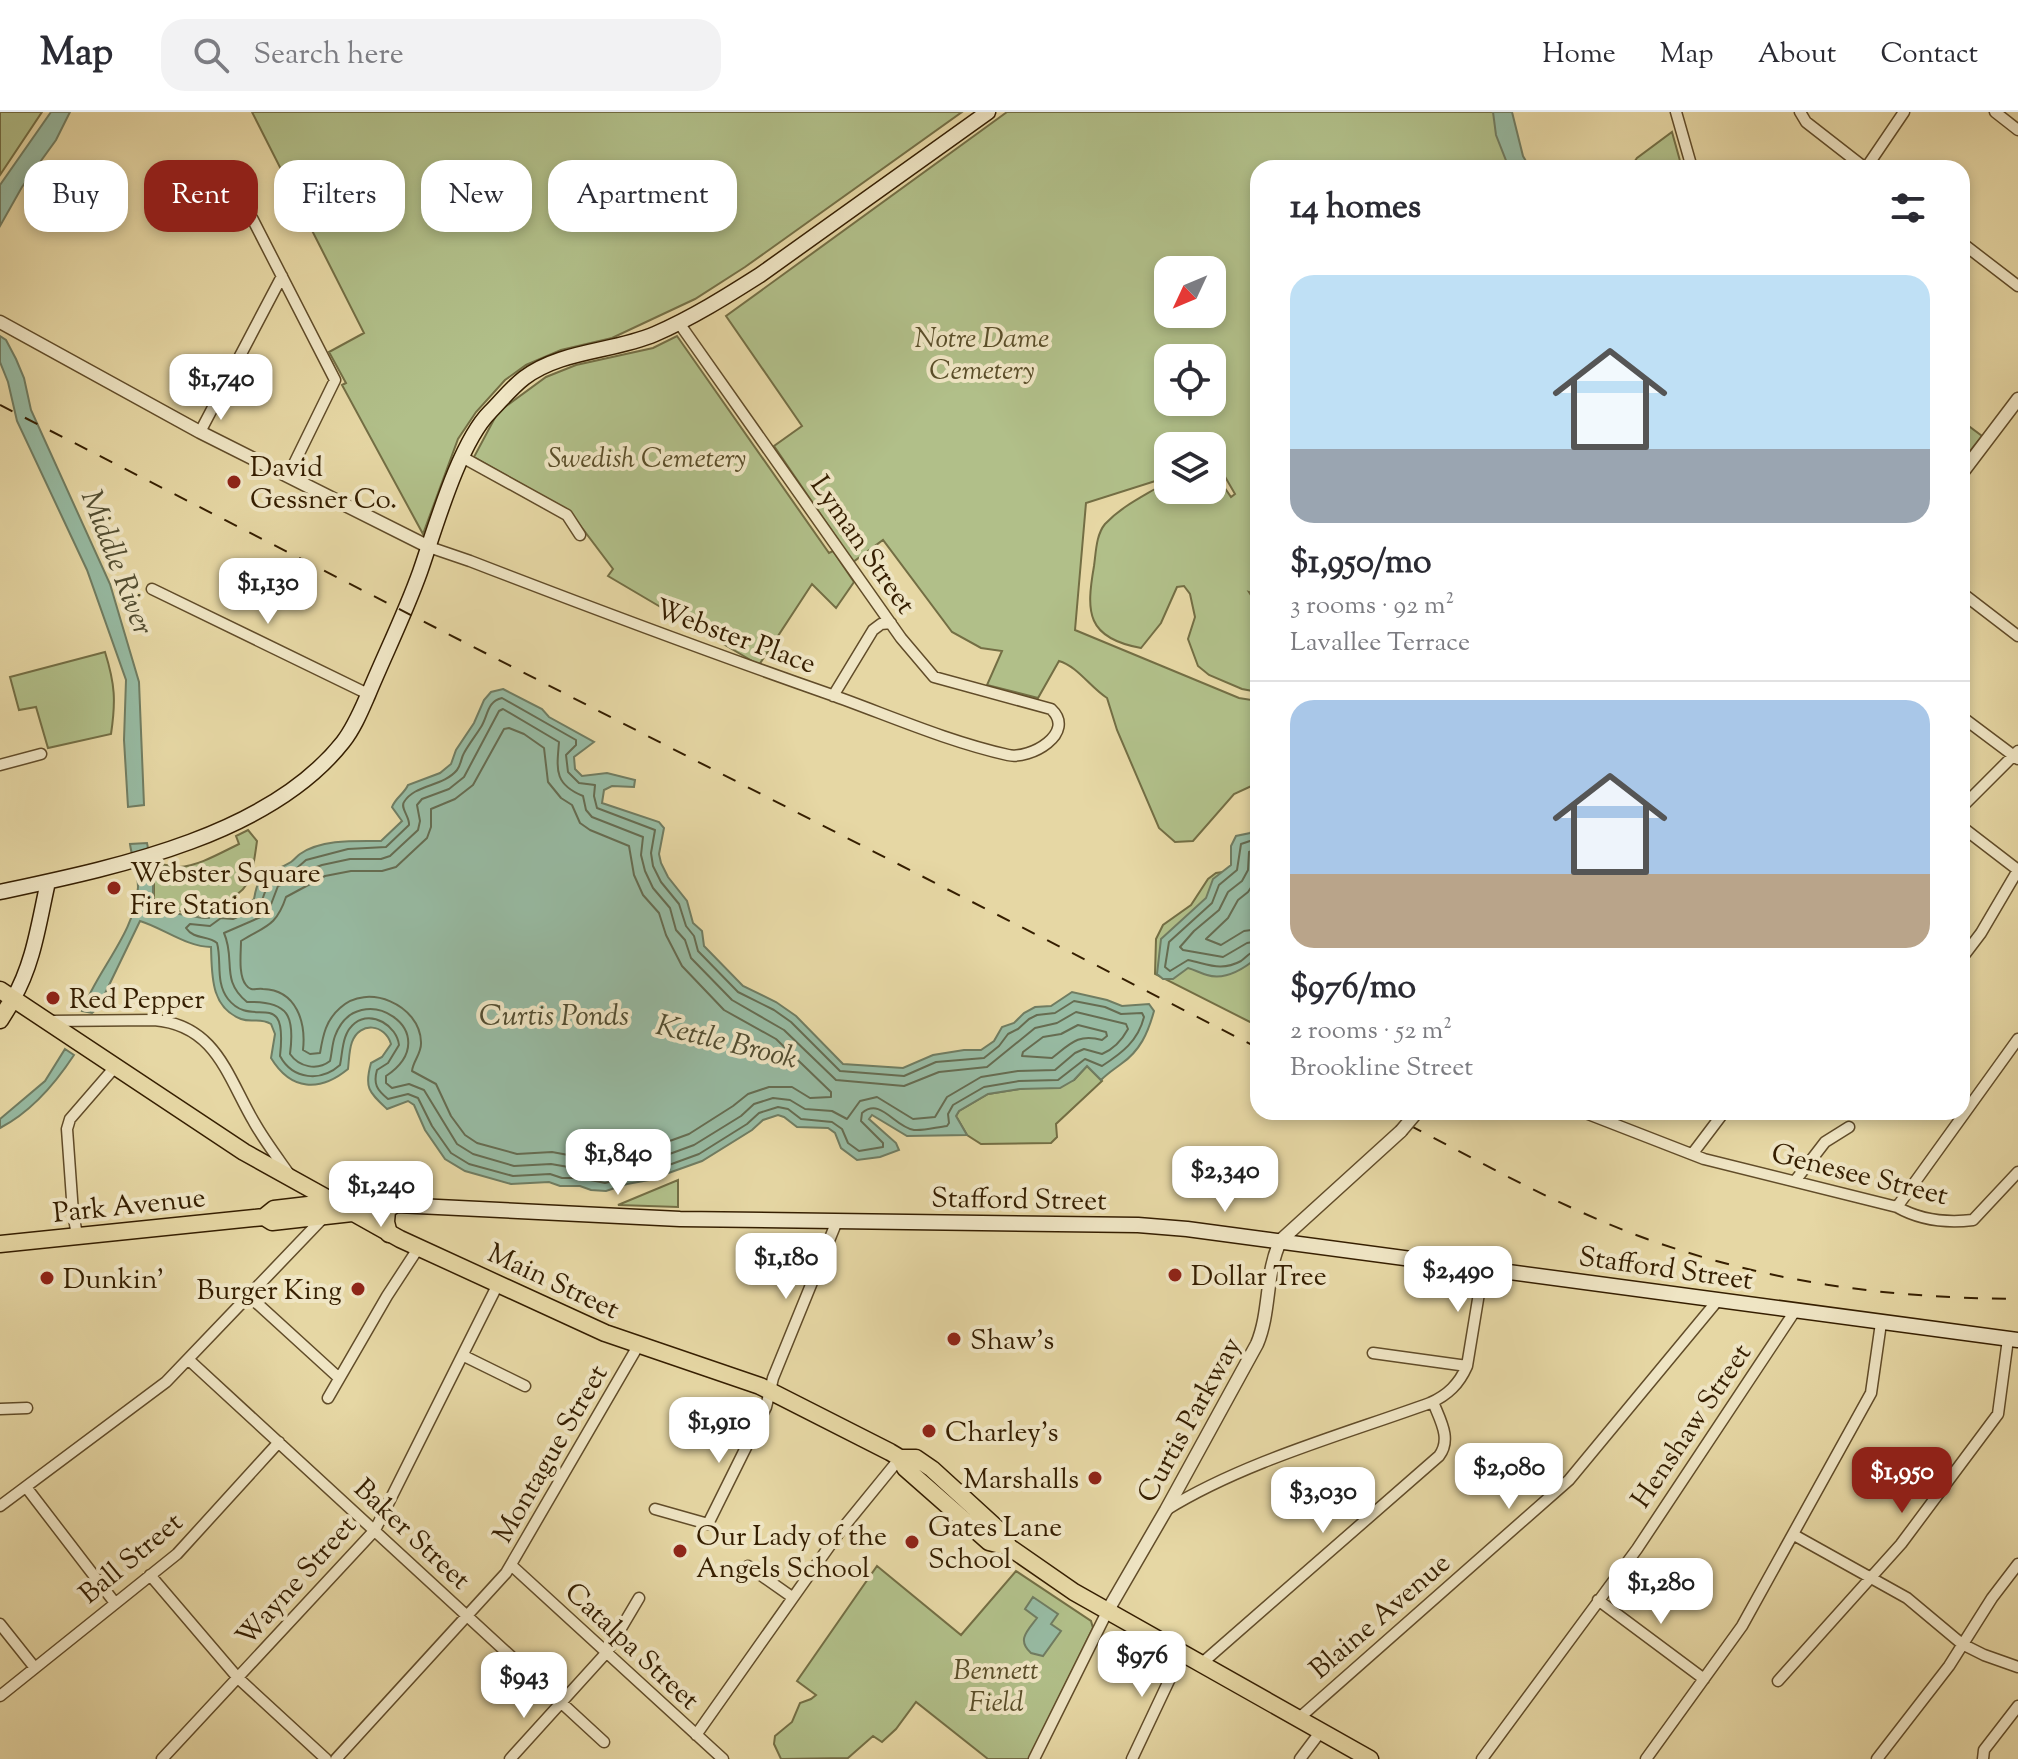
<!DOCTYPE html>
<meta charset="utf-8">
<style>
body{margin:0;font-family:"Sorts Mill Goudy",serif;background:#f2f2f3;color:#2b2b33;height:100vh;display:flex;flex-direction:column;font-size:30px;white-space:nowrap}
*{box-sizing:border-box;margin:0}
p{font-size:26px;color:#7c7c81}
.icon{flex:none;width:44px;height:44px;fill:none;stroke:currentColor;stroke-width:2;stroke-linecap:round;stroke-linejoin:round}
.map{position:relative;flex:1;overflow:hidden}
.details{position:absolute;left:1250px;top:48px;width:720px;height:960px;display:flex;flex-direction:column;background:#fff;border-radius:24px;box-shadow:0 4px 12px #0003}
.details>*{flex:none}
.hud{position:absolute;left:24px;top:48px;width:760px;height:72px;display:flex;gap:16px}
.needle{width:52px;rotate:226deg}
.buttons{position:absolute;left:1154px;top:144px;display:grid;gap:16px}
.buttons a{display:grid;place-items:center;width:72px;height:72px;border-radius:16px;background:#fff;box-shadow:0 4px 12px #0003;font-size:40px}
.price{position:absolute;translate:-50% -68px;padding:0 18px;border-radius:16px;background:#fff;color:#222;font-size:26px;line-height:52px;filter:drop-shadow(0 2px 4px #0008)}
.price::after{content:'';position:absolute;left:50%;top:48px;width:24px;height:18px;margin-left:-12px;background:inherit;clip-path:polygon(0 0,100% 0,50% 100%)}
.price.selected{background:#8f2418;color:#fff}
ul{padding:0;list-style:none}
li{display:grid;align-content:center;gap:16px;height:424px;padding:0 40px}
li+li{border-top:2px solid #e1e1e2}
li span{display:grid;place-items:center;height:248px;border-radius:24px;color:#555}
li>.icon{margin-inline-start:auto}
span .icon{width:144px;height:144px;fill:#fffc;stroke-width:1}
li b{font-size:34px}
h2{display:flex;justify-content:space-between;align-items:center;height:96px;padding:0 40px;font-size:34px}
.pill{padding:0 28px;border-radius:24px;background:#fff;box-shadow:0 4px 12px #0003;font-size:28px;line-height:72px}
.pill.selected{background:#8f2418;color:#fff}
header{display:flex;align-items:center;gap:48px;box-sizing:border-box;height:112px;padding:0 40px;background:#fff;border-bottom:2px solid #e1e1e2}
header strong{font-size:38px}
nav{display:flex;gap:44px;margin-inline-start:auto;font-size:28px}
.search{width:560px;height:72px;background:#f2f2f3;display:flex;align-items:center;gap:20px;box-sizing:border-box;padding:0 28px;border-radius:24px;color:#7c7c81;font-size:30px}
.map>svg:first-child{display:block}
.green{fill:#b1bf89;stroke:#736e44;stroke-width:2;fill-rule:evenodd}
.water{fill:#97baa2;stroke:#707c61;stroke-width:2}
.lines{fill:none;stroke-linecap:round;stroke-linejoin:round}
.shore{stroke:#666c51;stroke-width:2}
.minor-casing{stroke:#614c29;stroke-width:13}
.tertiary-casing{stroke:#614c29;stroke-width:15}
.secondary-casing{stroke:#351e00;stroke-width:17}
.primary-casing{stroke:#351e00;stroke-width:19}
.trunk-casing{stroke:#351e00;stroke-width:19}
.minor{stroke:#efe5c4;stroke-width:10}
.tertiary{stroke:#efe5c4;stroke-width:12}
.secondary{stroke:#efe5c4;stroke-width:14}
.primary{stroke:#e6d7a4;stroke-width:16}
.trunk{stroke:#e6d7a4;stroke-width:16}
.rail{stroke:#351e00;stroke-width:2;stroke-dasharray:14 14;stroke-linecap:butt}
.tertiary-bridge-casing{stroke:#614c29;stroke-width:15;stroke-linecap:butt}
.tertiary-bridge{stroke:#efe5c4;stroke-width:12}
.poi-dot{fill:#8f2418;stroke:#efe5c4;stroke-width:3}
.labels{text-anchor:middle;stroke-width:8;stroke-linejoin:round;paint-order:stroke}
.park-label{font-size:28px;font-style:italic;fill:#5a4e29;stroke:#efe5c4}
.poi-label{font-size:28px;fill:#351e00;stroke:#efe5c4;text-anchor:start}
.street-label{font-size:28px;fill:#351e00;stroke:#efe5c4}
.water-label{font-size:30px;font-style:italic;fill:#524d31;stroke:#efe5c4}
</style>
<header>
<strong>Map</strong>
<div class="search"><svg class="icon" aria-label="search" viewBox="0 0 24 24"><circle cx="10" cy="10" r="6"/><path d="M15 15l6 6"/></svg>Search here</div>
<nav><a>Home</a><a>Map</a><a>About</a><a>Contact</a></nav>
</header>
<div class="map">
<svg width="2018" height="1647" viewBox="0 0 2018 1647">
<rect width="100%" height="100%" fill="#e6d7a4"/>
<filter id="stains"><feTurbulence type="fractalNoise" baseFrequency=".0025" numOctaves="4"/><feColorMatrix values="0 0 0 0 .2 0 0 0 0 .09 0 0 0 0 .02 0 0 0 .5 -.17"/></filter>
<radialGradient id="worn" r=".72"><stop offset=".6" stop-color="#630" stop-opacity="0"/><stop offset="1" stop-color="#630" stop-opacity=".3"/></radialGradient>
<!-- green -->
<path class="green" d="M0,0h42l-42,63z
M252,0h710l-217,155 -50,32 -83,39 -51,12 -35,15 -21,15 -29,32 -18,27 -35,95 -81,-149 4,-2 -17,-31 35,-19z
M1007,0h489l16,56h-254v427l-9,-3 9,14v86l-16,-3 -33,-14 -11,-9 -10,-27 7,-22 -5,-23 -6,-8 -7,1 -16,36 -20,25c-55,-10 -55,-36 -47,-82 2,-14 2,-31 11,-42 16,-17 35,-26 55,-38l8,1v3h44v-8l8,-1 11,16 4,-3 -15,-26 -8,1v-23h-44v31l-82,26 -11,127 164,68 19,3v82l-24,11 -41,47 -18,1 -16,-14 -42,-98 -10,-32c-16,-10 -30,-32 -48,-37l-21,37 -51,-13 15,-34 -21,-3 -29,-16 -69,-92 -30,22 -79,-116 28,-20 -76,-110zM1168,158h44v44h-44zM1168,246h44v44h-44z
M1672,20l10,36h-52l7,-10z
M677,224l152,217 4,-2 21,31 -18,26 -24,-24 -53,81 -151,-89 5,-7 -43,-57 -96,-55 24,-45 48,-35 30,-12 77,-17z
M1962,309l20,15 -20,25z
M105,540c10,32 11,49 6,82l-63,14 -12,-41 -17,3 -9,-33z
M248,718l9,11c-7,51 -8,46 -50,73l1,3 -54,-11v-41c12,-2 16,2 25,2 20,-1 43,-15 60,-23l-3,-8z
M1258,733v181l-103,-52 1,-35 7,-14 28,-20 17,-26 8,-6 14,-2z
M1087,954l15,15 -46,43 1,13 -6,6 -70,1 -14,-9 -11,-19 3,-5 29,-17 86,-14z
M678,1068v27l-60,-2z
M877,1454l84,69 55,-64 75,50 2,7 -64,131h-41l-72,-57 -20,27 -14,13 -9,-6 -25,22 -67,1 -7,-15 1,-8 17,-14 8,-19 11,-4 5,-4 -19,-14z"/>
<!-- water -->
<path class="water" d="M51,0h19l-14,28 -34,47 -22,39v-41z
M1493,0h19l11,44 7,12h-21l-13,-33z
M0,224l6,4 10,19 8,19 7,32 79,174 29,98 5,123 -16,2 -4,-67 2,-60 -39,-110 -70,-149 -9,-39 -8,-20z
M503,577l39,20 7,8 45,25 -20,15 1,12 7,7 25,-3 28,7 -1,7 -22,-1 -8,4 -2,13 57,19 5,6 -5,26 2,9 7,14 19,24 6,22 9,8 2,15 39,40 33,16 20,14 47,48 60,4 30,-13 31,-5h17l13,-9 8,-14 12,-4 10,-10 11,-6 16,-1 21,-14 35,8 15,6 27,-2 5,7c-6,22 -14,40 -33,53 -8,6 -13,9 -20,16l-14,-14 -13,14 -14,8 -40,1 -32,5 -29,17 -3,5 11,19 -60,1 -35,-21 -3,4 27,24 3,7 -19,7 -23,3 -16,-12 -6,-15 -7,-5 -31,-1 -13,-10 -6,-2 -15,5 -11,10 -50,31 -53,19 -22,4 -21,7 -15,-1 -11,-4h-20l-11,-4 -38,2 -46,-13 -20,-12 -20,-29 -11,-25 -6,-4 -21,8c-18,-17 -23,-21 -16,-46l11,-6 9,-13c-6,-20 -31,-23 -39,-2 -3,8 -3,19 -4,27 -28,23 -57,22 -77,-11l4,-24 -4,-10c-11,-7 -19,-1 -30,-5 -31,-12 -29,-45 -30,-72 -24,0 -48,-19 -71,-26l-42,87 -6,5 -10,-2c15,-41 54,-79 56,-124 0,-15 -6,-28 -8,-43l17,-1 6,29v35l3,3 47,8h6l1,-3 13,-8 8,5 23,-13c6,-34 15,-23 37,-37 3,-2 6,-6 9,-8 22,-15 56,-13 81,-13l21,-20 -10,-14c4,-10 12,-13 16,-22l32,-12 11,-9 5,-14 18,-27 10,-23 7,-8z
M1258,710v135c-13,11 -32,24 -51,18 -7,-2 -12,-5 -19,-7l-15,11h-10l-6,-5 4,-35 45,-41 7,-19 18,-14v-19l5,-10 14,-3z
M65,937l9,6c-19,29 -43,57 -74,73v-9l45,-38z
M1033,1485l25,17 -7,10 10,7 -18,25 -12,-3c-15,-13 -3,-23 6,-35l-12,-9z"/>
<g class="lines">
<!-- shore -->
<path class="shore" d="M502,586l74,42v5l-10,10 2,17 11,11 16,2 -1,11 3,12 58,22 -4,23 2,13 8,16 18,22 7,22 8,10 4,15 40,41 36,18 17,12 49,49 64,5 32,-14 48,-4 15,-12 9,-12 10,-5 11,-10 8,-4 18,-2 19,-12 31,6 16,7 21,-1 2,4c-6,24 -22,36 -42,49l-17,-7 -27,21 -39,1 -35,6 -31,18 -5,9 1,9 -2,3c-10,1 -23,5 -33,4 -20,-3 -33,-33 -52,-17l-1,8 22,22v4l-24,4 -11,-8 -6,-14 -10,-7 -31,-3 -13,-10 -10,-2 -19,6 -12,11 -48,30 -52,19 -42,10 -24,-5h-19l-12,-4 -37,2 -44,-12 -18,-11 -19,-27 -14,-28 -10,-4 -20,5c-11,-9 -15,-15 -11,-29l11,-7 11,-18c-2,-19 -27,-35 -44,-22 -13,10 -12,27 -15,42 -19,17 -47,15 -60,-9 8,-72 -27,-25 -52,-57 -13,-17 -6,-38 -11,-56 -9,-8 -23,-3 -31,-15l4,-4 20,2 11,-8 12,1 22,-10 6,-6 8,-22 5,-5 23,-8 9,-8 42,-11 38,-2 23,-22c1,-8 -9,-17 -5,-23 11,-18 39,-15 53,-32 4,-5 4,-12 7,-17 5,-9 12,-18 17,-26 7,-11 6,-26 21,-29z
M503,597l56,33c-2,26 -6,42 24,54l3,14 6,7 51,20 -2,18 4,16 8,17 17,20 6,22 9,10 6,18 41,42 52,30 52,50 68,6 35,-14 48,-5 48,-39 22,-5 19,-11 50,12 2,5c-6,11 -14,20 -26,25l-18,-5 -9,4 -20,17 -37,1 -37,6 -34,20 -12,20 -22,2 -36,-22 -17,4 -13,18 -15,-8 -27,-2 -15,-9 -17,-2 -19,6 -13,12 -47,29 -49,18 -42,10 -52,-9 -37,2 -41,-12 -16,-10 -33,-54 -15,-6 -17,4 -6,-5v-7c64,-43 -28,-102 -51,-40 -3,8 -3,17 -5,25 -13,10 -31,6 -40,-7 5,-38 -1,-53 -43,-52 -27,-22 -11,-42 -23,-69l39,-17 7,-9 8,-21 22,-8 11,-9 11,-4 28,-6h31l9,-3 28,-26 2,-9 -3,-16 5,-6 27,-10 15,-12 35,-66z
M509,616l15,6 20,14 4,34 13,16 11,7 8,18 10,7 39,16 5,29 9,20 16,18 7,22 16,31 42,44 52,29 55,53v5l-21,1 -18,-11h-23l-21,7 -15,12 -44,28 -47,17 -41,10 -49,-9 -35,2 -40,-11 -12,-8 -14,-19 -15,-32 -24,-13c1,-10 10,-18 9,-29 -1,-37 -54,-60 -81,-34 -14,12 -17,27 -20,45l-10,1 -7,-4c3,-27 -6,-60 -40,-61 -7,-1 -12,3 -17,-4 -8,-10 -5,-32 -5,-44 24,-15 35,-14 45,-44l39,-21 26,-5h31l14,-4 31,-29 4,-11v-18l24,-10 18,-14 31,-56z
M1258,723l-5,5 -12,4 -4,26 -18,15 -7,18 -43,39 -4,25 5,4 18,-11c20,4 33,12 53,1 7,-5 8,-9 17,-10
M1258,737l-9,3 -1,18 -6,11 -14,11 -9,18 -25,21 -14,16 3,3 40,7 24,-14 11,-2
M1258,765l-10,15 -10,8 -10,18 -22,21 15,6 23,-14 14,-2
M1078,913l28,7 1,4 -5,4c-24,-7 -32,4 -50,18l-30,-2 1,-4 20,-15 18,-3z"/>
<!-- minor casing -->
<g class="minor-casing">
<path id="minor" d="M1676,0l16,56
M1800,0l6,10 59,46
M1995,0l23,18
M1866,56l38,-56
M252,106l83,162 -47,96
M1962,131l56,43
M200,320l82,-156
M462,345l105,58 13,20
M429,435l41,14c119,46 239,91 359,133 59,21 117,47 179,61 22,5 69,-22 43,-46l-117,-32 -33,-39 -222,-315
M152,477l216,105
M1962,481l56,43
M833,584l40,-66 8,-6 10,-1
M1962,605l56,42
M0,653l41,-11
M1962,695l56,-56
M1962,715l56,43
M1962,846l19,-25 37,-63
M49,909l105,-1c62,5 73,56 100,102 10,18 23,35 35,52
M1583,1000l121,47 193,48c23,13 51,16 76,13l45,-48
M1693,1041l31,-41
M1795,1069l30,-39 24,-15
M1897,1095l121,-168
M77,1123l-4,-22 -6,-84 3,-10 45,-52
M249,1184l90,82
M1373,1241l94,13
M464,1244l61,30
M189,1248l415,382
M328,1286l59,-102 32,-49
M0,1297l27,-1
M26,1375l89,116
M0,1394l166,-124 157,-164
M655,1397l53,15 58,-117 7,-29 64,-157
M1166,1398c77,-48 179,-76 264,-107 18,-8 29,-19 37,-37l16,-97
M1794,1423l113,63 55,46 22,11 34,12
M511,1453l212,194
M748,1454l44,31
M150,1463l88,103 88,81
M1598,1488l106,79
M0,1512l35,44
M1201,1552l238,-208c13,-17 1,-36 -6,-54
M1778,1569l123,-137 97,-130 10,-75
M0,1584l177,-142 102,-112
M1298,1607l271,-239 149,-180
M696,1623l142,-201 62,-76
M162,1647l213,-229 123,-246
M336,1647l170,-186 132,-227
M510,1647l97,-107 32,-54
M1034,1647l74,-149
M1132,1647l50,-106
M1300,1647l21,-28
M1482,1647l155,-210 158,-238
M1646,1647l96,-133 129,-233 10,-70
M1877,1647l72,-93 43,-68 26,-34
M1983,1647l1,-9 34,-44"/>
</g>
<!-- tertiary casing -->
<g class="tertiary-casing">
<path id="tertiary" d="M0,210l200,110 229,115
M1962,361l56,-74
M1108,1498l58,-100 91,-166c14,-33 8,-73 24,-104l120,-109"/>
</g>
<!-- secondary casing -->
<g class="secondary-casing">
<path id="secondary" d="M0,780c112,-24 268,-55 343,-150 11,-14 18,-31 25,-47 17,-41 37,-81 52,-123 15,-43 39,-129 70,-160 11,-11 21,-24 34,-34 37,-28 89,-26 131,-44 37,-16 72,-38 105,-59l228,-163
M13,887c21,-36 26,-78 35,-117
M334,1090l52,-3 11,6
M354,1101l33,-3 10,-5 283,14 458,6 49,4 831,111"/>
</g>
<!-- primary casing -->
<g class="primary-casing">
<path id="primary" d="M0,878l244,162 90,50
M0,908l13,-21
M387,1098l-1,12 3,12"/>
</g>
<!-- trunk casing -->
<g class="trunk-casing">
<path id="trunk" d="M264,1105l8,5 80,-9
M0,1132l264,-27 10,-8 60,-7 66,37 205,94 155,53 130,66 10,6 5,10 84,74 20,5 65,45 296,167
M900,1346h16l16,11 69,63 8,15"/>
</g>
<!-- minor -->
<use href="#minor" class="minor"/>
<!-- tertiary -->
<use href="#tertiary" class="tertiary"/>
<!-- secondary -->
<use href="#secondary" class="secondary"/>
<!-- primary -->
<use href="#primary" class="primary"/>
<!-- trunk -->
<use href="#trunk" class="trunk"/>
<!-- rail -->
<path class="rail" d="M0,293l1258,643
M1384,1000c86,44 172,94 263,127 123,44 241,59 371,60"/>
<!-- tertiary-bridge casing -->
<g class="tertiary-bridge-casing">
<path id="tertiary-bridge" d="M1401,1019l16,-19"/>
</g>
<!-- tertiary-bridge -->
<use href="#tertiary-bridge" class="tertiary-bridge"/>
</g>
<!-- markers -->
<g class="poi-dot">
<circle cx="234" cy="370" r="8"/>
<circle cx="114" cy="776" r="8"/>
<circle cx="53" cy="886" r="8"/>
<circle cx="1175" cy="1163" r="8"/>
<circle cx="47" cy="1166" r="8"/>
<circle cx="358" cy="1177" r="8"/>
<circle cx="954" cy="1227" r="8"/>
<circle cx="929" cy="1319" r="8"/>
<circle cx="1095" cy="1366" r="8"/>
<circle cx="912" cy="1430" r="8"/>
<circle cx="680" cy="1439" r="8"/>
</g>
<g class="labels">
<!-- park labels -->
<g class="park-label">
<text x="982" y="235">Notre Dame<tspan x="982" dy="32">Cemetery</tspan></text>
<text x="647" y="355">Swedish Cemetery</text>
<text x="996" y="1567">Bennett<tspan x="996" dy="32">Field</tspan></text>
</g>
<!-- poi labels -->
<g class="poi-label">
<text x="250" y="364">David<tspan x="250" dy="32">Gessner Co.</tspan></text>
<text x="130" y="770">Webster Square<tspan x="130" dy="32">Fire Station</tspan></text>
<text x="69" y="896">Red Pepper</text>
<text x="1191" y="1173">Dollar Tree</text>
<text x="63" y="1176">Dunkin'</text>
<text x="342" y="1187" text-anchor="end">Burger King</text>
<text x="970" y="1237">Shaw's</text>
<text x="945" y="1329">Charley's</text>
<text x="1079" y="1376" text-anchor="end">Marshalls</text>
<text x="928" y="1424">Gates Lane<tspan x="928" dy="32">School</tspan></text>
<text x="696" y="1433">Our Lady of the<tspan x="696" dy="32">Angels School</tspan></text>
</g>
<!-- street labels -->
<g class="street-label">
<text transform="translate(864 432) rotate(55)" y="10">Lyman Street</text>
<text transform="translate(736 523) rotate(20)" y="10">Webster Place</text>
<text transform="translate(1860 1061) rotate(14)" y="10">Genesee Street</text>
<text transform="translate(1019 1086) rotate(1)" y="10">Stafford Street</text>
<text transform="translate(129 1092) rotate(-6)" y="10">Park Avenue</text>
<text transform="translate(1666 1155) rotate(8)" y="10">Stafford Street</text>
<text transform="translate(554 1168) rotate(25)" y="10">Main Street</text>
<text transform="translate(1188 1307) rotate(-61)" y="10">Curtis Parkway</text>
<text transform="translate(1690 1313) rotate(-56)" y="10">Henshaw Street</text>
<text transform="translate(549 1341) rotate(-60)" y="10">Montague Street</text>
<text transform="translate(413 1421) rotate(43)" y="10">Baker Street</text>
<text transform="translate(130 1445) rotate(-40)" y="10">Ball Street</text>
<text transform="translate(295 1468) rotate(-48)" y="10">Wayne Street</text>
<text transform="translate(1379 1503) rotate(-41)" y="10">Blaine Avenue</text>
<text transform="translate(633 1533) rotate(43)" y="10">Catalpa Street</text>
</g>
<!-- water labels -->
<g class="water-label">
<text transform="translate(118 450) rotate(69)" y="10">Middle River</text>
<text x="554" y="913">Curtis Ponds</text>
<text transform="translate(727 929) rotate(14)" y="10">Kettle Brook</text>
</g>
</g>
<rect width="100%" height="100%" filter="url(#stains)"/>
<rect width="100%" height="100%" fill="url(#worn)"/>
</svg>
<div class="buttons">
<a><svg class="needle" viewBox="-14 -14 28 28"><path d="M0-13l5 13h-10z" fill="#e53935"/><path d="M0 13l5-13h-10z" fill="#7c7c81"/></svg></a>
<a><svg class="icon" aria-label="locate" viewBox="0 0 24 24"><circle cx="12" cy="12" r="6"/><path d="M12 2v4M12 18v4M2 12h4M18 12h4"/></svg></a>
<a><svg class="icon" aria-label="layers" viewBox="0 0 24 24"><path d="M12 4l9 5-9 5-9-5zM3 14l9 5 9-5"/></svg></a>
</div>
<b class="price" style="left:221px;top:310px">$1,740</b>
<b class="price" style="left:268px;top:514px">$1,130</b>
<b class="price" style="left:618px;top:1085px">$1,840</b>
<b class="price" style="left:1225px;top:1102px">$2,340</b>
<b class="price" style="left:381px;top:1117px">$1,240</b>
<b class="price" style="left:786px;top:1189px">$1,180</b>
<b class="price" style="left:1458px;top:1202px">$2,490</b>
<b class="price" style="left:719px;top:1353px">$1,910</b>
<b class="price" style="left:1509px;top:1399px">$2,080</b>
<b class="price selected" style="left:1902px;top:1403px">$1,950</b>
<b class="price" style="left:1323px;top:1423px">$3,030</b>
<b class="price" style="left:1661px;top:1514px">$1,280</b>
<b class="price" style="left:1142px;top:1587px">$976</b>
<b class="price" style="left:524px;top:1608px">$943</b>
<div class="hud">
<a class="pill">Buy</a>
<a class="pill selected">Rent</a>
<a class="pill">Filters</a>
<a class="pill">New</a>
<a class="pill">Apartment</a>
</div>
<section class="details">
<h2>14 homes<svg class="icon" aria-label="filters" viewBox="0 0 24 24"><path d="M4 7h16M4 17h16"/><circle cx="9" cy="7" r="2"/><circle cx="15" cy="17" r="2"/></svg></h2>
<ul>
<li><span style="background:linear-gradient(#bfe0f5 70%,#9aa5b1 0)"><svg class="icon" aria-label="home" viewBox="0 0 24 24"><path d="M3 11l9-7 9 7M6 9v11h12V9"/></svg></span><div><b>$1,950/mo</b><p>3 rooms · 92 m²</p><p>Lavallee Terrace</p></div></li>
<li><span style="background:linear-gradient(#a9c7e8 70%,#b9a48a 0)"><svg class="icon" aria-label="home" viewBox="0 0 24 24"><path d="M3 11l9-7 9 7M6 9v11h12V9"/></svg></span><div><b>$976/mo</b><p>2 rooms · 52 m²</p><p>Brookline Street</p></div></li>
</ul>
</section>
</div>
